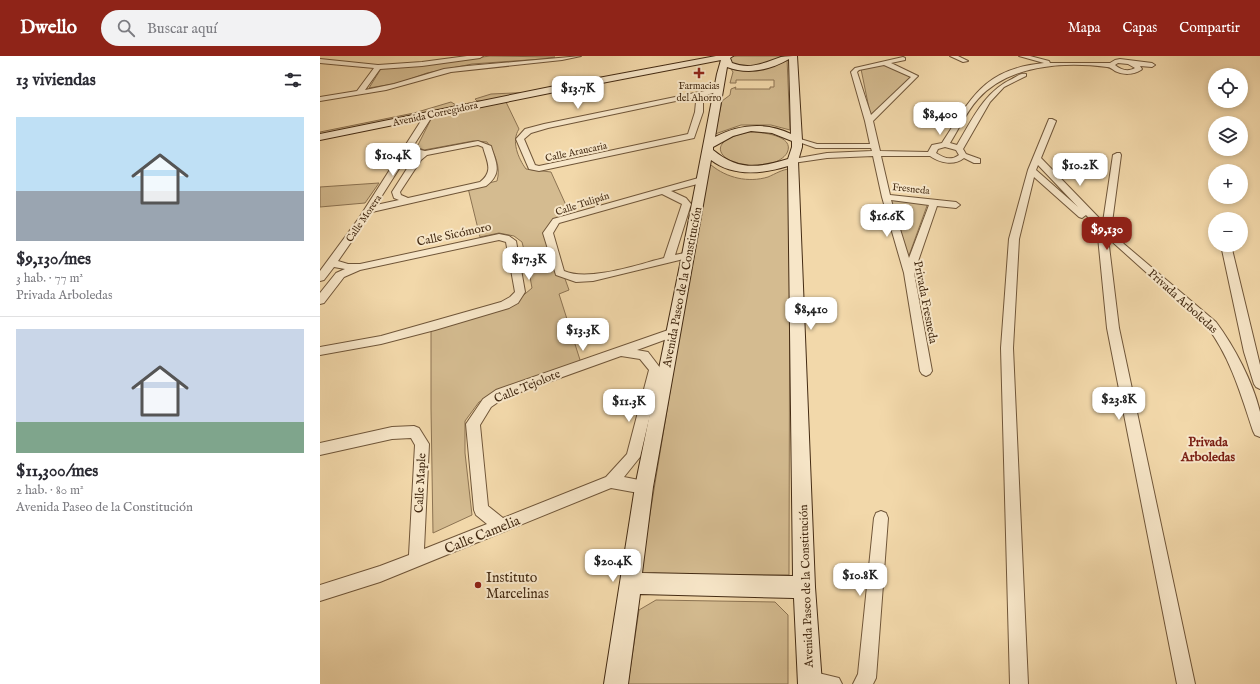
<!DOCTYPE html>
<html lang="es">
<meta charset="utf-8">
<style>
body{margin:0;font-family:"IM FELL English",serif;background:#f2f2f3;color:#2b2b33;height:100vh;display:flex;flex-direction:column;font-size:15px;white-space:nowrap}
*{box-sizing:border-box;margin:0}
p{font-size:13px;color:#7c7c81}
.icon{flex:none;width:22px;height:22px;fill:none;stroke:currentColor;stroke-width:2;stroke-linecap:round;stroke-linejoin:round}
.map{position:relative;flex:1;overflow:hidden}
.panel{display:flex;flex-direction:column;background:#fff;width:320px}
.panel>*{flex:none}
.fabs{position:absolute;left:888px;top:12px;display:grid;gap:8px}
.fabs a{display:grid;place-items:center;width:40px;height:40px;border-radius:50%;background:#fff;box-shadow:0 2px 6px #0003;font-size:20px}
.price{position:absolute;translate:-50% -34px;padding:0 9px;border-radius:8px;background:#fff;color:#222;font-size:13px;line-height:26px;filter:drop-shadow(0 1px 2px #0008)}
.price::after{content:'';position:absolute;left:50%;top:24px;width:12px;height:9px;margin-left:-6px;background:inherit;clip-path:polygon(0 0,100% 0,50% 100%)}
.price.selected{background:#8f2418;color:#fff}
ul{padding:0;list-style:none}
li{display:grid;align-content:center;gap:8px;height:212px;padding:0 16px}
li+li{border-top:1px solid #e1e1e2}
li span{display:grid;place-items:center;height:124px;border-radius:0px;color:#555}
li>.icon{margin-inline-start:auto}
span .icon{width:72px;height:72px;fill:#fffc;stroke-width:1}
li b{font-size:17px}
h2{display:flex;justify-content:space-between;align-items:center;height:48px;padding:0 16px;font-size:17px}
header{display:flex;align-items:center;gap:24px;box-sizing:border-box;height:56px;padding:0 20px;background:#8f2418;color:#fff}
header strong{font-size:19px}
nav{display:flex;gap:22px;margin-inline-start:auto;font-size:14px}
.search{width:280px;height:36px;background:#f2f2f3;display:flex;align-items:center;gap:10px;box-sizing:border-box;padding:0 14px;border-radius:22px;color:#7c7c81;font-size:15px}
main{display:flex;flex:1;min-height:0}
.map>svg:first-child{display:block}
.green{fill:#d4bb90;stroke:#8c7352}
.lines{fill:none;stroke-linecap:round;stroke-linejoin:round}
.street-casing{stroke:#705639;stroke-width:2}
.secondary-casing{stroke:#442b13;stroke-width:2}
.street{fill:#f7e6c8;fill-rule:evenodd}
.secondary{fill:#f7e6c8;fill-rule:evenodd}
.poi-dot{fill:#8f2418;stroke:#f7e6c8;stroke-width:1.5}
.labels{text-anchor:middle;stroke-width:4;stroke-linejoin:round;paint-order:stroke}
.far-poi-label{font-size:10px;fill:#442b13;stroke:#f7e6c8}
.far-street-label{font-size:10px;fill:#442b13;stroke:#f7e6c8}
.street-label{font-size:12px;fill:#442b13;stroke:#f7e6c8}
.neighbourhood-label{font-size:13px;font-weight:bold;fill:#7a1f14;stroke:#f7e6c8}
.near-street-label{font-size:14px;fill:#442b13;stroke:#f7e6c8}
.near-poi-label{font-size:14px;fill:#442b13;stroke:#f7e6c8;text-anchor:start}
</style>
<header>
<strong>Dwello</strong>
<div class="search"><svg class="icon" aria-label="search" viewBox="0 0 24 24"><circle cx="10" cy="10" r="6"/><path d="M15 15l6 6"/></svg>Buscar aquí</div>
<nav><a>Mapa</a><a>Capas</a><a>Compartir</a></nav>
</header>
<main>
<section class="panel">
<h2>13 viviendas<svg class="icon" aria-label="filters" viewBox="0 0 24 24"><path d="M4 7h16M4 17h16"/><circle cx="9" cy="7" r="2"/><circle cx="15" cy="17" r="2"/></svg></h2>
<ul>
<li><span style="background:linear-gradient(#bfe0f5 60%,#9aa5b1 0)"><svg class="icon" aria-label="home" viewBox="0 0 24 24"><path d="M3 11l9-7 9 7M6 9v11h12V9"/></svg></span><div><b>$9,130/mes</b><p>3 hab. · 77 m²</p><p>Privada Arboledas</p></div></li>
<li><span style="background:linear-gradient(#c9d6e8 75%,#7fa58c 0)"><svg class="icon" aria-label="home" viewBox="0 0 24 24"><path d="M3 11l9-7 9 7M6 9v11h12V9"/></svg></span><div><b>$11,300/mes</b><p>2 hab. · 80 m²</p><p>Avenida Paseo de la Constitución</p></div></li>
</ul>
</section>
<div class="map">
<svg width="940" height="628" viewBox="0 0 940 628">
<rect width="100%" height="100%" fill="#f2d8aa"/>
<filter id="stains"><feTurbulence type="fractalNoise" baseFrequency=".005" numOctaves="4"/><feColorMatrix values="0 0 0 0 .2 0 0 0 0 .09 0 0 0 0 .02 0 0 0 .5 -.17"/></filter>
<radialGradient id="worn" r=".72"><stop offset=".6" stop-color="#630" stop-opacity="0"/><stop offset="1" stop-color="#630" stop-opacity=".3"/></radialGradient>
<!-- green -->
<path class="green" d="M170,0l65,1 -13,2 -70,5 -45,9 -28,10 -30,5 13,-21 39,-2z
M417,0h45c-16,9 -34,14 -51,7l-2,-6z
M467,2l3,72 -19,-5h-30l-26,9 7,-33 8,-6 1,-6 5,-2 -1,2h35v-2h4v-7h-38v3h-6l3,-11 -2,-3c21,5 38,-1 56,-11z
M566,8l26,13 -41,41 -10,-49z
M216,36l-53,9h-6l-2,-2 16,-5z
M131,46l5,3 -6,3 -130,27v-3l94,-19z
M186,46l13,27c-8,12 -1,29 7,40l25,3 19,42 -10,5 -12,12 21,59 -10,4 22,69 -52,17 -50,22 -14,19v32l7,62 -39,18 -2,-125v-77l88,-32 13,-11 -4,-22 -6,-24 -8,-6 -15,-3 -19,4 -12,-49 29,-7c4,-13 -2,-28 -10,-39l-14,-1 -49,9 -7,-3 15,-30z
M430,76c10,0 46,3 37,21 -3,5 -10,9 -15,10 -42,12 -80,-21 -22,-31z
M391,109c16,13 37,18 57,12 7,-3 15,-8 22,-8l-1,406h-149l67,-409z
M59,127l-14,20 -45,4v-20z
M571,144l37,3 -21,58z
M336,544l119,2 13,13v69h-160l11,-74z"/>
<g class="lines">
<!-- street casing -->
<g class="street-casing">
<path id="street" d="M147,0h16l-3,2 -58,8 -42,3 -15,21 29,-6 50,-15 23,-3 114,-10 -19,4 -111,12 -65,18 -66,11v-4l37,-6 17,-23 -54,-5v-4l58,6 44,-3z
M630,0h8l10,5 -5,1z
M699,0h11l19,5 1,2h60l5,-3 5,-1 32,4 3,2 -3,2 -12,-1 2,3 -1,1c-8,5 -18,5 -26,1 -3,-2 -5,-4 -8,-4 -44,-6 -98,-2 -129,32 -12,13 -19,30 -28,44l7,2c15,-25 27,-53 55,-66 5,-3 9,-6 14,-5v2l-22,11 -14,15 -27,47 3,5 14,5v4h-6l-10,-5c-10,8 -24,5 -34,-2h-49l9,39 66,7 4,3 -4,3 -19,-2 -23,67 18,98 -2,3 -4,2 -4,-2 -2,-3 -16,-98 -22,-76 -9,-41 -46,2 -34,5 -4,-2 4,-2 34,-6 45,-2 -1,-3h-55l-23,-8 4,-2 20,6h53l-5,-23 -14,-49 4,-4 48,-11 2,1v2l-14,3 27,13 -45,45 7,30 48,1 4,-7 10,-2c30,-46 42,-74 102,-80zM798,7l10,1 7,4c-7,4 -14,2 -20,-3zM564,9l27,12 -40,38 -14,-43 2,-2zM625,91l11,3 3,5c-8,6 -15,3 -23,-2l2,-4zM571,144l38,5 -20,53z
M399,32l2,1v2l-23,6 5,4v11l-9,26 -155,33 -10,-2 -13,-30 9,-10 19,-5zM370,42l6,4 -1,10 -7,22 -149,32 -4,-1 -11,-26 7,-6 17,-5z
M106,57h3l4,2 -21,33 13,3 53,-10 13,5c5,17 12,27 -5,40l-114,26 -34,49 10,3h12l139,-30 10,2 7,5 9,51 -7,11 -9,5 -74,22 -54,14 -61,11v-8l61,-11 120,-34 9,-5 5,-5 -9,-50 -7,-2 -139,30 -16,7 -20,26 -4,1v-11l16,-20 9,-4 -11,-2 -10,13 -4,1v-10l39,-53zM158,89l5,2c4,15 11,24 -3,35l-72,16 -7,-3 -1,-3 21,-32 6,-5zM89,97l9,1 -3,2 -23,36 2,6 5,2 -23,5z
M729,63h3l4,2 -15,37 62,64 10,-67 4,-2h3l1,2 -10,75 13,14 92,78c18,24 37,60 44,90 0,7 0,17 0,25l-5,-2 -2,-4c-12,-36 -22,-72 -45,-103l-100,-90 11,90 76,356h-18l-70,-356 -9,-91 3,-6 -15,-16 -4,3 -3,-1 -45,-40 -15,62 -6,109 15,336h-18l-9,-336 8,-109 19,-69zM718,109l40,42 -42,-37z
M382,121l4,3 -1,2 -34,9 15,7 5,6 -16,51 14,-3 5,3 -2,2 -99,24 -17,1 -20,-7 -13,-42 10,-14zM342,138l20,10 -18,54c-25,6 -75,24 -100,13l-11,-38 6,-10z
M901,189h10l29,120v24l-4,-2 -2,-3 -10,-32z
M354,272l4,1 2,3 -2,3 -41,15 11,2 13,17 -21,88 -16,20 25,5 2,5 -2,5 -5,2 -33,-6 -231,94 -60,19v-16l60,-19 29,-11 6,-110 -4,-7 -19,1 -72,16v-12l72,-16 22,-1 5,2 10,16 -5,105 63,-25 -11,-9 -2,-5 -8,-86 17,-25 13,-9zM301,300l19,3 9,11 -22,84 -21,23 -103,41 -15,-12 -8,-81 11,-18 13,-9z
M561,455l5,2 2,5 -12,160 -3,6h-20l5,-10 16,-156 2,-5z
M490,615l29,7 3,6h-39l-2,-4 3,-6z"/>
</g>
<!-- secondary casing -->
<g class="secondary-casing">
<path id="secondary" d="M396,0h17l-3,2 2,5c18,7 32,0 49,-6 5,-1 11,-1 16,-1l5,84v7l-4,14 17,426 7,97h-24l-4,-86 -154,-4 -12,90h-24l31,-197 47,-232 35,-181 4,-14 -171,33 -230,47v-6l230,-47zM469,3l2,75c-25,-12 -51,-10 -76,3l12,-70c21,8 43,3 62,-8zM431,75l21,2 20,8v6l-4,12c-29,9 -50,12 -75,-9v-3l20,-11zM391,104c22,17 51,14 77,6l5,410 -151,-3 11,-86z"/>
</g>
<!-- street -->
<use href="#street" class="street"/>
<!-- secondary -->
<use href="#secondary" class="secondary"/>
</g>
<!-- markers -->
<g class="poi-dot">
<path d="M377 11h4v4h4v4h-4v4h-4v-4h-4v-4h4z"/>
<circle cx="158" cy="529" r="4"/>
</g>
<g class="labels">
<!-- far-poi labels -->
<g class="far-poi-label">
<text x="379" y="33">Farmacias<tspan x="379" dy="12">del Ahorro</tspan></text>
</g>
<!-- far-street labels -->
<g class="far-street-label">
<text transform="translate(115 57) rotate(-12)" y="4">Avenida Corregidora</text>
<text transform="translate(256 95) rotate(-12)" y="4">Calle Araucaria</text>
<text transform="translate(591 132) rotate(6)" y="4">Fresneda</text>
<text transform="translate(262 147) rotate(-18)" y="4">Calle Tulipán</text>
<text transform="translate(43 162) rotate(-56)" y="4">Calle Morera</text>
</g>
<!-- street labels -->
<g class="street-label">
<text transform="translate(134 178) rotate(-12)" y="4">Calle Sicómoro</text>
<text transform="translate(362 231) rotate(-79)" y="4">Avenida Paseo de la Constitución</text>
<text transform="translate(863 245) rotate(42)" y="4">Privada Arboledas</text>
<text transform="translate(606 246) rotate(79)" y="4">Privada Fresneda</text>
<text transform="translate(207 330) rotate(-22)" y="4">Calle Tejolote</text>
<text transform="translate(100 427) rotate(-87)" y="4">Calle Maple</text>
<text transform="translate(486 530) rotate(-92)" y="4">Avenida Paseo de la Constitución</text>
</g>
<!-- neighbourhood labels -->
<g class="neighbourhood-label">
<text x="888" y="390">Privada<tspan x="888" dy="15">Arboledas</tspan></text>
</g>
<!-- near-street labels -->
<g class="near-street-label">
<text transform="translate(162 478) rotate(-22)" y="5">Calle Camelia</text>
</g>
<!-- near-poi labels -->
<g class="near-poi-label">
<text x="166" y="526">Instituto<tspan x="166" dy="16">Marcelinas</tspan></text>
</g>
</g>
<rect width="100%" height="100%" filter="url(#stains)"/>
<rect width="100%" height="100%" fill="url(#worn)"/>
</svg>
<div class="fabs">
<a><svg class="icon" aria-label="locate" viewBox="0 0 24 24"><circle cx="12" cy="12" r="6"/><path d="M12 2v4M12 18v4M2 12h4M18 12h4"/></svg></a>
<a><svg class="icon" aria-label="layers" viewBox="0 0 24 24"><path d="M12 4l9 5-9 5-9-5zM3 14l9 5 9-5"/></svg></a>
<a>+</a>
<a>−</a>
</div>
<b class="price" style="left:258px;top:54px">$13.7K</b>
<b class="price" style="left:620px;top:80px">$8,400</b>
<b class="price" style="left:73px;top:121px">$10.4K</b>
<b class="price" style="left:760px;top:131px">$10.2K</b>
<b class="price" style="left:567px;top:182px">$16.6K</b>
<b class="price selected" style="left:787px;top:195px">$9,130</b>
<b class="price" style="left:209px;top:225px">$17.3K</b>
<b class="price" style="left:491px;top:275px">$8,410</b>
<b class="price" style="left:263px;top:296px">$13.3K</b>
<b class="price" style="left:799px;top:365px">$23.8K</b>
<b class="price" style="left:309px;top:367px">$11.3K</b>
<b class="price" style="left:293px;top:527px">$20.4K</b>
<b class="price" style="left:540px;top:541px">$10.8K</b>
</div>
</main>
